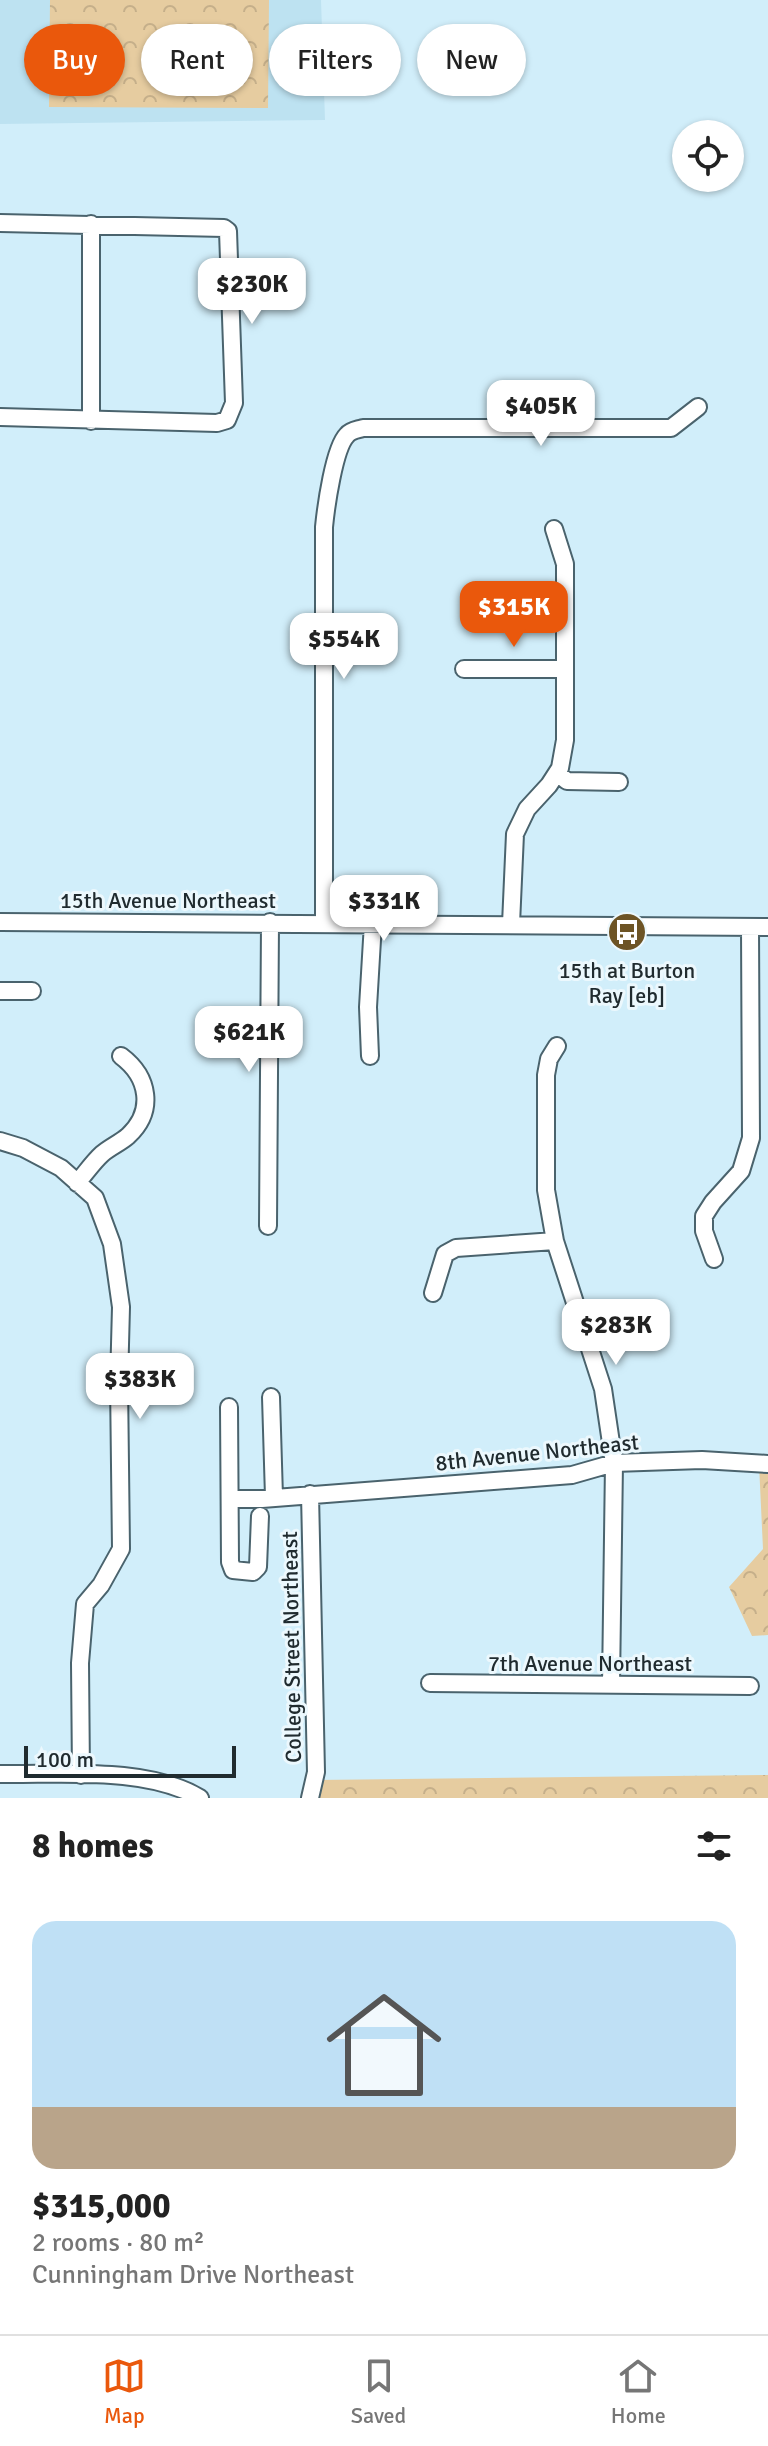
<!DOCTYPE html>
<meta charset="utf-8">
<style>
body{margin:0;font-family:Signika,sans-serif;background:#f6f6f6;color:#222;height:100vh;display:flex;flex-direction:column;font-size:30px;white-space:nowrap}
*{box-sizing:border-box;margin:0}
p{font-size:26px;color:#767676}
.icon{flex:none;width:44px;height:44px;fill:none;stroke:currentColor;stroke-width:2;stroke-linecap:round;stroke-linejoin:round}
.map{position:relative;height:1798px;overflow:hidden}
.side{display:flex;flex-direction:column;background:#fff;flex:1}
.side>*{flex:none}
.guide{position:absolute;left:24px;top:24px;width:720px;height:72px;display:flex;gap:16px}
.buttons{position:absolute;left:672px;top:120px;display:grid;gap:16px}
.buttons a{display:grid;place-items:center;width:72px;height:72px;border-radius:50%;background:#fff;box-shadow:0 2px 6px #0004;font-size:40px}
.scale{position:absolute;left:24px;bottom:20px;width:212px;box-sizing:border-box;padding-left:8px;border:4px solid #202b2f;border-top:0;font-size:22px;line-height:28px;white-space:nowrap;color:#202b2f;-webkit-text-stroke:6px #ecf8fd;paint-order:stroke}
.price{position:absolute;translate:-50% -68px;padding:0 18px;border-radius:16px;background:#fff;color:#222;font-size:26px;line-height:52px;filter:drop-shadow(0 2px 4px #0008)}
.price::after{content:'';position:absolute;left:50%;top:48px;width:24px;height:18px;margin-left:-12px;background:inherit;clip-path:polygon(0 0,100% 0,50% 100%)}
.price.active{background:#ea580c;color:#fff}
ul{padding:0;list-style:none}
li{display:grid;align-content:center;gap:16px;height:424px;padding:0 32px}
li+li{border-top:2px solid #e0e0e0}
li span{display:grid;place-items:center;height:248px;border-radius:24px;color:#555}
li>.icon{margin-inline-start:auto}
span .icon{width:144px;height:144px;fill:#fffc;stroke-width:1}
li b{font-size:34px}
h2{display:flex;justify-content:space-between;align-items:center;height:96px;padding:0 32px;font-size:34px}
.pill{padding:0 28px;border-radius:36px;background:#fff;box-shadow:0 2px 6px #0004;font-size:28px;line-height:72px}
.pill.active{background:#ea580c;color:#fff}
.tab-bar{display:flex;justify-content:space-around;align-items:center;height:112px;border-top:2px solid #e0e0e0;background:#fff;font-size:22px;color:#767676}
.tab-bar a{display:grid;justify-items:center;gap:4px}
.tab-bar .active{color:#ea580c}
.map>svg:first-child{display:block}
.built{fill:#bde2f1}
.forest{fill:url(#forest-crowns)}
.lines{fill:none;stroke-linecap:round;stroke-linejoin:round}
.minor-casing{stroke:#4a636d;stroke-width:20}
.minor{stroke:#fff;stroke-width:16}
.labels{text-anchor:middle;stroke-width:6;stroke-linejoin:round;paint-order:stroke}
.street-label{font-size:22px;fill:#202b2f;stroke:#ecf8fd}
.poi-label{font-size:22px;fill:#202b2f;stroke:#ecf8fd}
</style>
<div class="map">
<svg width="768" height="1798" viewBox="0 0 768 1798">
<defs>
<pattern id="forest-crowns" width="20" height="18" patternUnits="userSpaceOnUse" patternTransform="scale(2)"><rect width="20" height="18" fill="#e6cca0"/><path d="M2 6a3 3 0 1 1 6 0M12 15a3 3 0 1 1 6 0" fill="none" stroke="#c5af8a"/></pattern>
</defs>
<rect width="100%" height="100%" fill="#d1eefa"/>
<!-- built -->
<path class="built" d="M0,0h321l4,120 -325,4z"/>
<!-- forest -->
<path class="forest" d="M50,0h219l-1,108 -219,-1z
M759,1464h9v171l-16,1 -23,-49 34,-38z
M768,1775v23h-458l4,-18z"/>
<g class="lines">
<!-- minor casing -->
<g class="minor-casing">
<path id="minor" d="M0,223l224,5 4,3 6,172 -7,17 -10,3 -217,-6
M91,224v197
M464,669h100
M557,773l10,8 52,1
M0,922l768,5
M324,923v-396c2,-20 10,-79 23,-92 4,-5 10,-5 16,-7h308l27,-21
M511,924l4,-90 12,-25 22,-24 11,-17 5,-28v-176l-11,-35
M0,991h32
M557,1046l-8,13 -3,16v115l9,51 48,148 11,74 -3,222
M370,1056l-2,-49 5,-84
M0,1141l23,7 38,20 34,30 17,46 9,63 -2,75 2,167 -20,36 -16,19 -5,59 1,112
M77,1183c8,-9 16,-21 25,-29 8,-7 18,-11 26,-18 27,-25 21,-59 -7,-80
M268,1226l2,-304
M714,1259l-10,-28v-15l9,-14 28,-31 10,-33 -1,-211
M433,1293l12,-39 11,-6 99,-7
M271,1397l3,100
M229,1407l1,155 3,8 20,2 5,-5 2,-51
M230,1499h32l310,-24 42,-12 88,-3 66,4
M430,1683l320,3
M0,1774c61,1 147,-8 200,24
M310,1798l6,-26 -6,-278"/>
</g>
<!-- minor -->
<use href="#minor" class="minor"/>
</g>
<!-- icons -->
<defs>
<g id="bus-disc" transform="scale(2)"><circle r="9.5" fill="#6d5425" stroke="#ecf8fd"/><path d="M-5-6H5V4H4V6H2V4H-2V6H-4V4H-5ZM-3.5-4V0h7V-4ZM-3.5 1.2v1.5H-2V1.2ZM2 1.2v1.5H3.5V1.2Z" fill="#fff"/></g>
</defs>
<g fill-rule="evenodd">
<use href="#bus-disc" x="627" y="932"/>
</g>
<g class="labels">
<!-- street labels -->
<g class="street-label">
<text x="168" y="908">15th Avenue Northeast</text>
<text transform="translate(537 1452) rotate(-6)" y="8">8th Avenue Northeast</text>
<text transform="translate(291 1647) rotate(-91)" y="8">College Street Northeast</text>
<text x="590" y="1671">7th Avenue Northeast</text>
</g>
<!-- poi labels -->
<g class="poi-label">
<text x="627" y="978">15th at Burton<tspan x="627" dy="25">Ray [eb]</tspan></text>
</g>
</g>
</svg>
<div class="buttons">
<a><svg class="icon" aria-label="locate" viewBox="0 0 24 24"><circle cx="12" cy="12" r="6"/><path d="M12 2v4M12 18v4M2 12h4M18 12h4"/></svg></a>
</div>
<div class="scale">100 m</div>
<b class="price" style="left:252px;top:326px">$230K</b>
<b class="price" style="left:541px;top:448px">$405K</b>
<b class="price active" style="left:514px;top:649px">$315K</b>
<b class="price" style="left:344px;top:681px">$554K</b>
<b class="price" style="left:384px;top:943px">$331K</b>
<b class="price" style="left:249px;top:1074px">$621K</b>
<b class="price" style="left:616px;top:1367px">$283K</b>
<b class="price" style="left:140px;top:1421px">$383K</b>
<div class="guide">
<a class="pill active">Buy</a>
<a class="pill">Rent</a>
<a class="pill">Filters</a>
<a class="pill">New</a>
</div>
</div>
<section class="side">
<h2>8 homes<svg class="icon" aria-label="filters" viewBox="0 0 24 24"><path d="M4 7h16M4 17h16"/><circle cx="9" cy="7" r="2"/><circle cx="15" cy="17" r="2"/></svg></h2>
<ul>
<li><span style="background:linear-gradient(#bfe0f5 75%,#b9a48a 0)"><svg class="icon" aria-label="home" viewBox="0 0 24 24"><path d="M3 11l9-7 9 7M6 9v11h12V9"/></svg></span><div><b>$315,000</b><p>2 rooms · 80 m²</p><p>Cunningham Drive Northeast</p></div></li>
</ul>
</section>
<nav class="tab-bar">
<a class="active"><svg class="icon" aria-label="map" viewBox="0 0 24 24"><path d="M3 6l6-2 6 2 6-2v14l-6 2-6-2-6 2zM9 4v14M15 6v14"/></svg>Map</a>
<a><svg class="icon" aria-label="saved" viewBox="0 0 24 24"><path d="M7 4h10v16l-5-4-5 4z"/></svg>Saved</a>
<a><svg class="icon" aria-label="home" viewBox="0 0 24 24"><path d="M3 11l9-7 9 7M6 9v11h12V9"/></svg>Home</a>
</nav>
